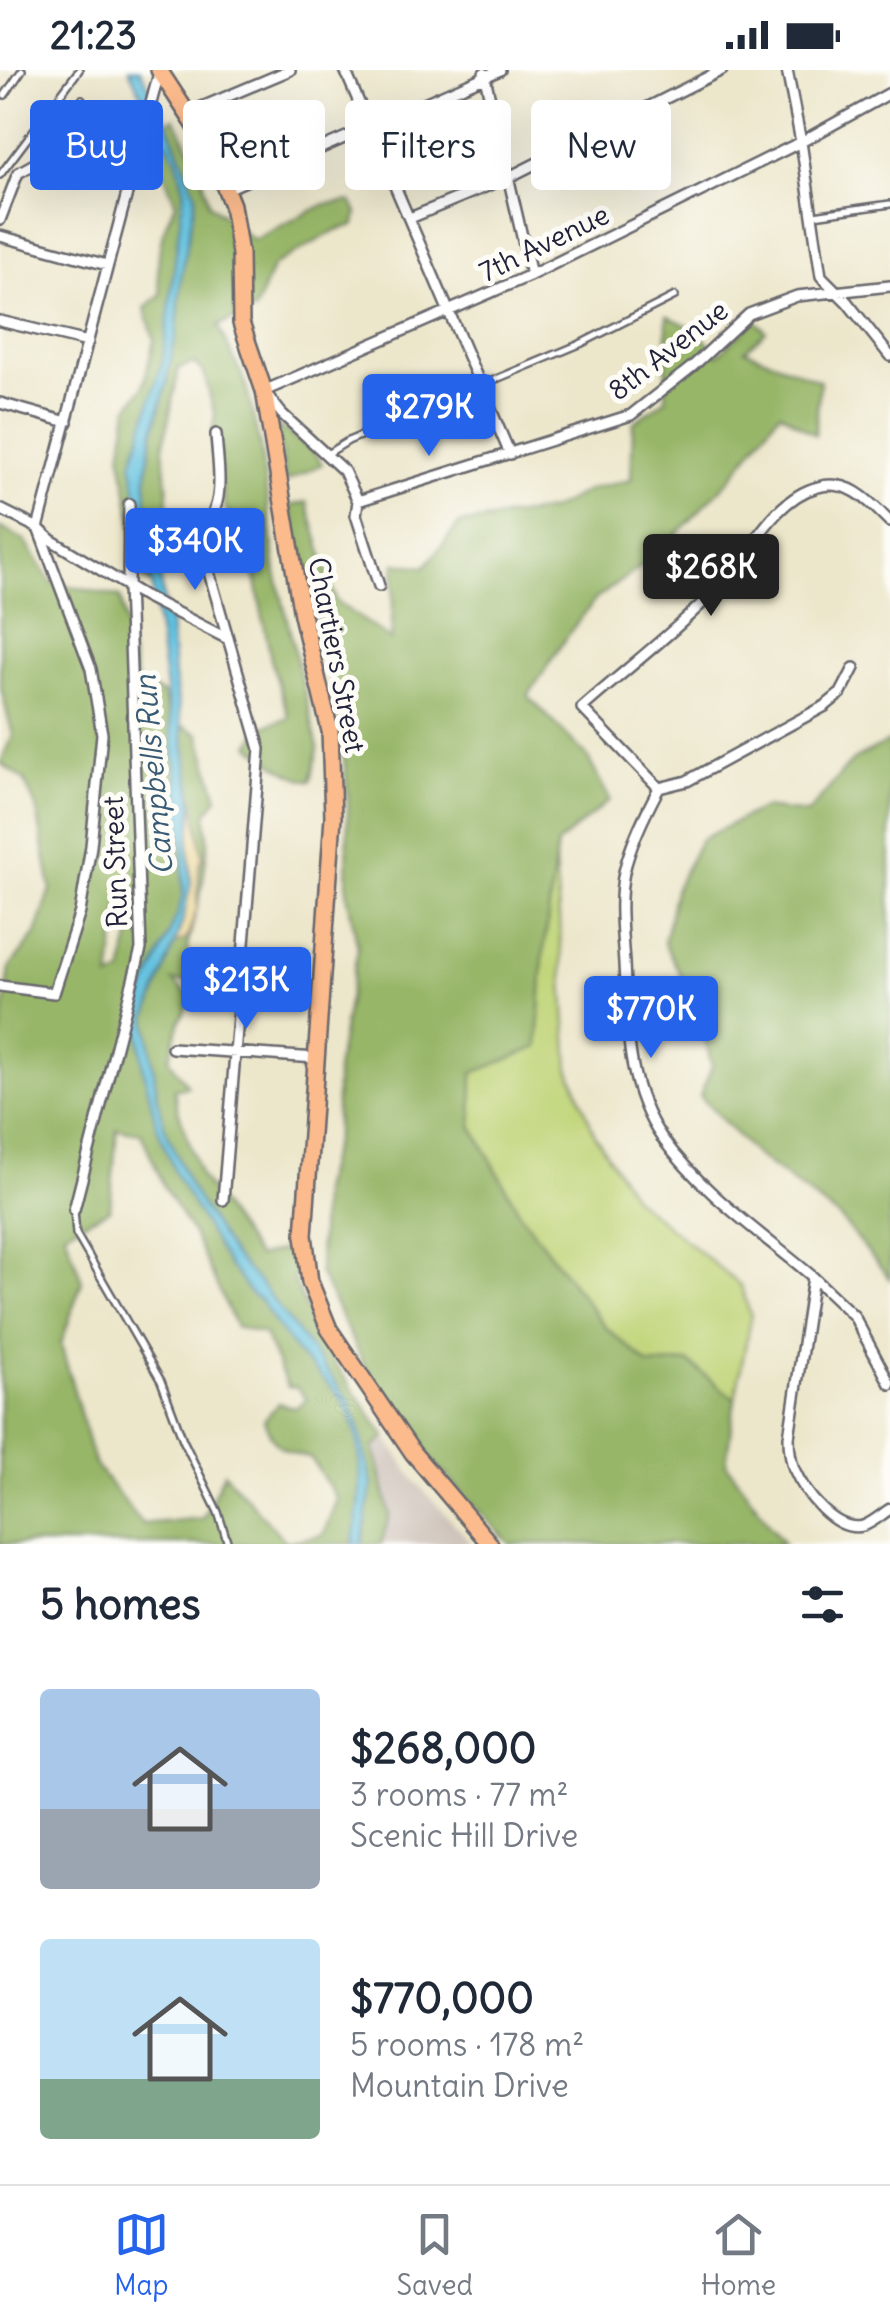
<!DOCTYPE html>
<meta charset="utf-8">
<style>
body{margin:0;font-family:Delius,sans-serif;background:#f6f6f7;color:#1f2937;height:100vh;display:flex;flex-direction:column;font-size:38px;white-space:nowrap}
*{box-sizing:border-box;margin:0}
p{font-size:32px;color:#747a83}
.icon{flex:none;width:55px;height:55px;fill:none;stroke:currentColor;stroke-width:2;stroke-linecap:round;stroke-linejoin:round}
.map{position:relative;height:1474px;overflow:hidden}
.side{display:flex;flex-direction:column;background:#fff;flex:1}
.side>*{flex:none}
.hud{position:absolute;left:30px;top:30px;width:830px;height:90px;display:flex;gap:20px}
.price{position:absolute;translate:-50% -85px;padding:0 22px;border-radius:10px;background:#2563eb;color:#fff;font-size:32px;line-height:65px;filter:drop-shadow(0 2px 5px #0008)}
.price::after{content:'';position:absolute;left:50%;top:60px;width:30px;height:22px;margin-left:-15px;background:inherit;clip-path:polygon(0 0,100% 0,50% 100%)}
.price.active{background:#222;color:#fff}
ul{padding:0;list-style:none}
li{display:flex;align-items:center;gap:30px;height:250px;padding:0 40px}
li span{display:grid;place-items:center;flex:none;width:280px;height:200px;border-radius:10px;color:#555}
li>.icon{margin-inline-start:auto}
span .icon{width:120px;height:120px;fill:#fffc;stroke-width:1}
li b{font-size:42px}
h2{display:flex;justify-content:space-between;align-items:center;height:120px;padding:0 40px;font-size:42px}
.tag{padding:0 35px;border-radius:10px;background:#fff;box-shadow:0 10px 40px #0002;font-size:35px;line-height:90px}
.tag.active{background:#2563eb;color:#fff}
.status{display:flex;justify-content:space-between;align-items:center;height:70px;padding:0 50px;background:#fff;direction:ltr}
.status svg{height:28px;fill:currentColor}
.menu{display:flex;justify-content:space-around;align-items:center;height:140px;border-top:2px solid #e0e1e3;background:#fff;font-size:28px;color:#747a83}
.menu a{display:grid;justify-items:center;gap:5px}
.menu .active{color:#2563eb}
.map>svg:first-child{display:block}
.industrial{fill:#cdc2b9}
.green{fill:#bfd477;stroke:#707b59;stroke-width:2.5}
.forest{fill:#97b668;stroke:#5c6c52;stroke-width:2.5;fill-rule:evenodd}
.sand{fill:#eeda9e;stroke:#887e6c;stroke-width:2.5}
.water{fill:#60c1df;stroke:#41728d;stroke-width:2.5}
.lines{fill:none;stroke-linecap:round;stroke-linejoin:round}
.service-casing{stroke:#69676d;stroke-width:10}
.minor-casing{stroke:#69676d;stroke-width:14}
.primary-casing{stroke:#69676d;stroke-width:20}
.service{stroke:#fff;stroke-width:5}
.minor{stroke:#fff;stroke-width:9}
.primary{stroke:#fbbb8d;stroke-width:15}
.labels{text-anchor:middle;stroke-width:10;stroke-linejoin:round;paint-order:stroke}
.street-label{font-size:28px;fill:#22223b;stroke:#fdfcf7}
.water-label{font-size:30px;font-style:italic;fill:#385a74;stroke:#fdfcf7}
</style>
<div class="status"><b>21:23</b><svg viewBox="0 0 49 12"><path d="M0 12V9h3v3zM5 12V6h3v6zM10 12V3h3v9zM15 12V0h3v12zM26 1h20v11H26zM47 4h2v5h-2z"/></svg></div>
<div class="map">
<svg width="890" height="1474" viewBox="0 0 890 1474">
<rect width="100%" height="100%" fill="#fdfcf7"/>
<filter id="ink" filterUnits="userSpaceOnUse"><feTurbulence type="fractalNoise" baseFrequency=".01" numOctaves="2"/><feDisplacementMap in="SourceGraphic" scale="20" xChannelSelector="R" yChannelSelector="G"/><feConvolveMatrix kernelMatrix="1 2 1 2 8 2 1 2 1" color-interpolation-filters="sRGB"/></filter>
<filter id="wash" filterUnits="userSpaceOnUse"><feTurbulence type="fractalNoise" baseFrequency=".0048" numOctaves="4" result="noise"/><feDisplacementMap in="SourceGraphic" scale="40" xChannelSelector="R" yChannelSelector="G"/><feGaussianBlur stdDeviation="2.25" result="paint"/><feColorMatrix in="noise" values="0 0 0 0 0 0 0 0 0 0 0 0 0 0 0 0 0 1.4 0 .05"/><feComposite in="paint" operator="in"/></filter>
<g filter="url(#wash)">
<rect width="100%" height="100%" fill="#ece6ca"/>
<!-- industrial -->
<path class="industrial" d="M386,1367l30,45 57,62h-92l9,-30 -16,-67z"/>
<!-- green -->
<path class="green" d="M555,788l14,210 26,67 39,63 107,88 10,31 -16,82 -47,-37 -39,3 -44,-38 -84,-112 -49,-90 1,-53 65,-25 5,-91z"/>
<!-- forest -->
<path class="forest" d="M174,48l27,52 8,34 44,36 72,-36 26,-3 6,11 -2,13 -19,5 -63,36 -18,44 -37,16 27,56 16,69 15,122 42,175 -7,33c-22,-4 -44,-22 -61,-36l11,-18 28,-9 -18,-58 -23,-120 -23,-33 -13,-75 3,-16 -11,-43 -10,-10 -15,5 -16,80 5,43 -2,77 -17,15 -8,-7 -20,-120 7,-48 15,-20 11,-48 -9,-32 16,-14c-7,-29 -1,-65 15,-90l-24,-61 1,-7z
M667,246l30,14 21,25 37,-35 11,11 -21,19 75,31 -5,54 -35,-23 -49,66 -72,75 -63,46 -27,34 -41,63 59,60 23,44 -53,44 -14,112 -5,91 -65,26 -1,53 49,89 84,112 44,38 39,-3 47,37 -9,64 58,81h-274l-81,-87 -66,-95 -44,-90 2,-81 15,-57v-64l22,-122 -11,-54 1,-97 -10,-97 -49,-194 18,-4 29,99 55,39 4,-77 30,4 34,-43 91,-14 41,-21 40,-9 2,-57 33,-24z
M276,354l38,28 8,12 -36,18z
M0,457l25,14 26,41 69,15 17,85 26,12 7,26 29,14 19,64 -12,16 2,29 -6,44 -14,56 1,39 -16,-1 19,18 -12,22 -11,38 19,27 -14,3 3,18 24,70 56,80 39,-11 -2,35 27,63 65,93 -12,10 16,67 -9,30h-381v-503l10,-74 26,-33 15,-45 -14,-79 -13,-30 -24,-17 13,-28 -13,-50zM122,815l10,45 -10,43 -12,6zM117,1059l24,4 24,56 28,45 43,93 28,7 24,53 10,1 8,12 -11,8 -16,-5 -15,17c11,30 18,30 47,38l26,41 -14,36 -37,7 -62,-69 -21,45 -61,6 -48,-61 -33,-119 21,-63 -17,-49 45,-23z
M890,671v538l-50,-61 -84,-63 -56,-59 12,-29 -15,-61 -33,-63 11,-53 25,-50 63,-32 45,5 45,-53z"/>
<!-- sand -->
<path class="sand" d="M176,624l27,163 -4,10 -2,42 -10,30 -15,6 19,-62 -2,-38 4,-42z"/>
<!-- water -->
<path class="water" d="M129,0h11l22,39 34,86 -15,83 -4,54 -10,44 1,5c-15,46 -28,96 -18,145 6,30 13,60 16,91l4,4 4,55 19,127 -4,42 2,38 -9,40 -35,95 10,76 7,31 25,60 43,69 31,33 86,113 9,23 14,61 -10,60h-9c9,-42 14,-105 -10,-143 -12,-17 -29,-30 -43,-45 -15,-18 -28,-37 -40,-57 -17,-6 -19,-24 -31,-32l-53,-92 -20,-51 -13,-57 -5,-44 7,-33 33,-77 5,-18v-43l-5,-73 -26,-193 -20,-122 31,-104 21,-172 -8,-30 -14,-22z"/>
</g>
<g filter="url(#ink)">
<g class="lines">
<!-- service casing -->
<g class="service-casing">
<path id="service" d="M5,25l17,-25
M34,94l48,-65
M0,105l79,-105
M814,145l76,-11
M327,384l21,-13 232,-97 95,-48
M74,1140l2,24 85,147 22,59 35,72 10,32"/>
</g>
<!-- minor casing -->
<g class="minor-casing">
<path id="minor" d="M345,0l165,384
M787,0l14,72 20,134 26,26 43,54
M484,3l47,202
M188,43l102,-43
M227,119l273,-119
M410,148l99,-41 213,-107
M0,150l18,-47 16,-9 95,23
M0,166l107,29
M0,251l88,21
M0,333l67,19
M216,364c2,38 12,72 -18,100l62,215 -37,451
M358,431l273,-86 62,-49 56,-52 48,-18 93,-10
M0,439l38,19 13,12 93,56 84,43
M379,516l-23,-71 2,-14 -14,-30 -62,-57 -18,-23 267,-116 270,-133 89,-49
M659,718c-14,26 -28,54 -35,84 -6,29 -2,60 0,91 3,60 2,124 38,175 40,55 100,96 151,139
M659,718l-77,-80c45,-40 98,-80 139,-124 29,-31 53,-86 97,-97 31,-9 52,15 72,35
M659,718l28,-7 138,-75 16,-13 13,-25
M0,916l54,7 26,-81 11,-66 11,-112 -11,-65 -53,-141 121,-455
M172,978l144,10
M74,1140l67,-261 -13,-363 1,-82
M890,1314l-36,-68 -41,-39 -24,160c0,11 1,21 5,32 10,23 41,64 69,57 9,-3 19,-12 27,-17"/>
</g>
<!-- primary casing -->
<g class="primary-casing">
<path id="primary" d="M159,0l49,75 24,60 8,49 1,69 23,68 38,224 28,116 3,86 -29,418 6,47 19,47 84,124 77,91"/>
</g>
<!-- service -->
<use href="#service" class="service"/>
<!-- minor -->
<use href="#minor" class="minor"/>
<!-- primary -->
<use href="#primary" class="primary"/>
</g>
</g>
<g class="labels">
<!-- street labels -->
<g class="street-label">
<text transform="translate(544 173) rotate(-26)" y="10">7th Avenue</text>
<text transform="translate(668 280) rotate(-38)" y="10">8th Avenue</text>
<text transform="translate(337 585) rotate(79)" y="10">Chartiers Street</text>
<text transform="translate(115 792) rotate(-92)" y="10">Run Street</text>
</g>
<!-- water labels -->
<g class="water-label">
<text transform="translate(154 705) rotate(-95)" y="10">Campbells Run</text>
</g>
</g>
</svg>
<b class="price" style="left:429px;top:389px">$279K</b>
<b class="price" style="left:195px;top:523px">$340K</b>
<b class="price active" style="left:711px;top:549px">$268K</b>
<b class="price" style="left:246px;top:962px">$213K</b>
<b class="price" style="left:651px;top:991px">$770K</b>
<div class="hud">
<a class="tag active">Buy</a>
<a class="tag">Rent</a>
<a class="tag">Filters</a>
<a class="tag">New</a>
</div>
</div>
<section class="side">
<h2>5 homes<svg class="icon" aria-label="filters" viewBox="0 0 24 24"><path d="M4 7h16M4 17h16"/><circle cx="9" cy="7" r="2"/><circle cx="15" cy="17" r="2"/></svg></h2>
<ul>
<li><span style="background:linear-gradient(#a9c7e8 60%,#9aa5b1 0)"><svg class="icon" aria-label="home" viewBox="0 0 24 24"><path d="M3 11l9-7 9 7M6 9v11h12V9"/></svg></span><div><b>$268,000</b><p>3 rooms · 77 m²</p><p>Scenic Hill Drive</p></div></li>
<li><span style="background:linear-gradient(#bfe0f5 70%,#7fa58c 0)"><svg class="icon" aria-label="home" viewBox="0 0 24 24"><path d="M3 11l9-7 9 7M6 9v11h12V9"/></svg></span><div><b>$770,000</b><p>5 rooms · 178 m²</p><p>Mountain Drive</p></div></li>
</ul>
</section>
<nav class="menu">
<a class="active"><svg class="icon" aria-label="map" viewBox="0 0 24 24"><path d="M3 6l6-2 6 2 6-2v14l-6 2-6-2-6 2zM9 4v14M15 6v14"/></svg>Map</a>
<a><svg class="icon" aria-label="saved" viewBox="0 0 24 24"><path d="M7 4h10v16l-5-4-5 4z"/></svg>Saved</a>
<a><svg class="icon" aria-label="home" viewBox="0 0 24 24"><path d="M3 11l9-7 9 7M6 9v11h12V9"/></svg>Home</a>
</nav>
